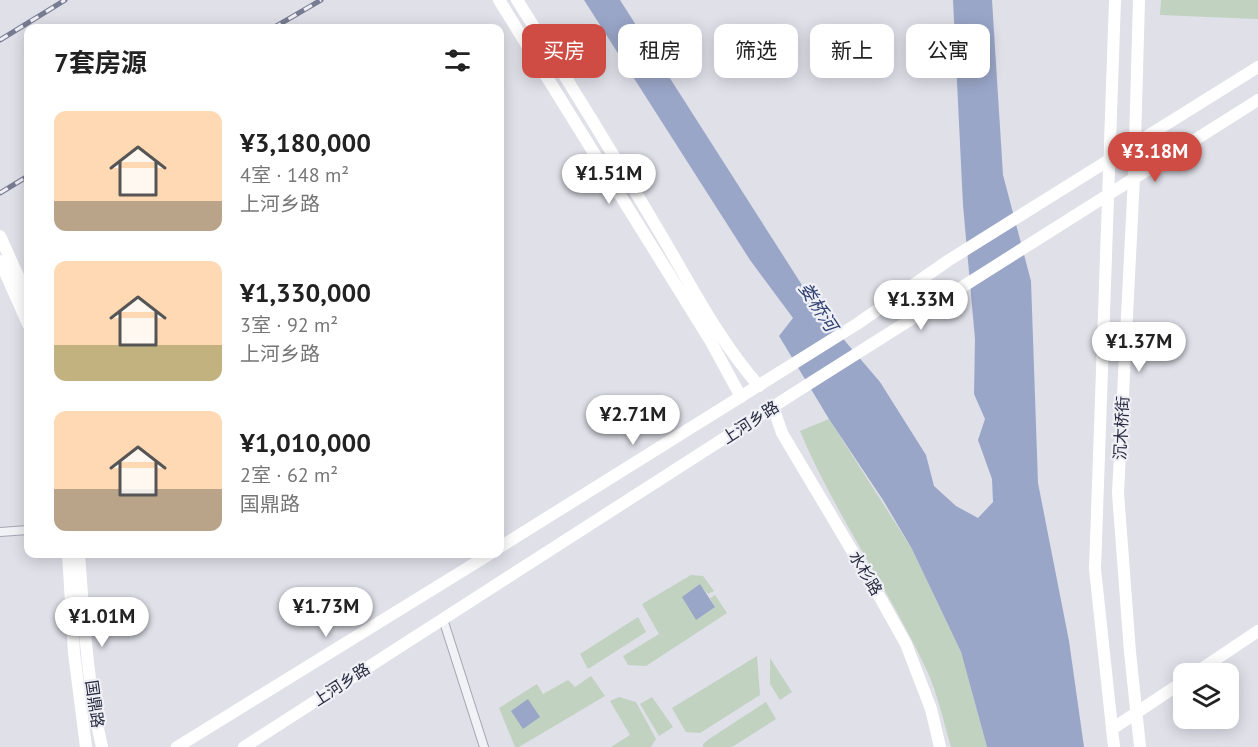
<!DOCTYPE html>
<html lang="zh">
<meta charset="utf-8">
<style>
body{margin:0;font-family:"PT Sans","Noto Sans SC",sans-serif;background:#f2f2f2;color:#222;height:100vh;display:flex;flex-direction:column;font-size:22px;white-space:nowrap}
*{box-sizing:border-box;margin:0}
p{font-size:20px;color:#767676}
.icon{flex:none;width:33px;height:33px;fill:none;stroke:currentColor;stroke-width:2;stroke-linecap:round;stroke-linejoin:round}
.map{position:relative;flex:1;overflow:hidden}
.side{position:absolute;left:24px;top:24px;width:480px;height:534px;display:flex;flex-direction:column;background:#fff;border-radius:12px;box-shadow:0 3px 15px #0003}
.side>*{flex:none}
.top-card{position:absolute;left:522px;top:24px;width:570px;height:54px;display:flex;gap:12px}
.tools{position:absolute;left:1173px;top:663px;display:grid;gap:12px}
.tools a{display:grid;place-items:center;width:66px;height:66px;border-radius:12px;background:#fff;box-shadow:0 3px 15px #0003;font-size:30px}
.price{position:absolute;translate:-50% -51px;padding:0 14px;border-radius:21px;background:#fff;color:#222;font-size:20px;line-height:39px;filter:drop-shadow(0 2px 3px #0008)}
.price::after{content:'';position:absolute;left:50%;top:36px;width:18px;height:14px;margin-left:-9px;background:inherit;clip-path:polygon(0 0,100% 0,50% 100%)}
.price.selected{background:#ce4c43;color:#fff}
ul{padding:0;list-style:none}
li{display:flex;align-items:center;gap:18px;height:150px;padding:0 30px}
li span{display:grid;place-items:center;flex:none;width:168px;height:120px;border-radius:12px;color:#555}
li>.icon{margin-inline-start:auto}
span .icon{width:72px;height:72px;fill:#fffc;stroke-width:1}
li b{font-size:26px}
h2{display:flex;justify-content:space-between;align-items:center;height:72px;padding:0 30px;font-size:26px}
.tag{padding:0 21px;border-radius:12px;background:#fff;box-shadow:0 3px 15px #0003;font-size:21px;line-height:54px}
.tag.selected{background:#ce4c43;color:#fff}
.map>svg:first-child{display:block}
.green{fill:#c1d2c0}
.water{fill:#9aa6c8}
.lines{fill:none;stroke-linecap:round;stroke-linejoin:round}
.street-casing{stroke:#a4a6b2;stroke-width:10}
.street{stroke:#f1f2f6;stroke-width:8}
.secondary{stroke:#fff;stroke-width:12}
.rail-casing{stroke:#787c92;stroke-width:5}
.rail{stroke:#eef0f6;stroke-width:3;stroke-dasharray:9;stroke-linecap:butt}
.labels{text-anchor:middle;stroke-width:4.5;stroke-linejoin:round;paint-order:stroke}
.street-label{font-size:16px;fill:#282b3f;stroke:#eef0f6}
.water-label{font-size:18px;font-style:italic;fill:#324173;stroke:#eef0f6}
</style>
<div class="map">
<svg width="1258" height="747" viewBox="0 0 1258 747">
<rect width="100%" height="100%" fill="#dfe0e8"/>
<!-- green -->
<path class="green" d="M1161,0h97v19l-98,-4z
M829,419l83,130 49,103 26,95h-36c-7,-24 -13,-51 -23,-74 -38,-83 -93,-158 -128,-242z
M691,575l12,1 11,15 -6,3 -9,-10 16,23 -5,-9 5,-3 12,18 -81,53 -18,-1 -5,-9 36,-22 -17,-30z
M638,617l8,15 -58,37 -8,-15z
M757,656l3,39 -60,38 -14,-1 -14,-24z
M770,658l22,34 -12,8 -10,-16z
M591,676l14,20 -86,51h-4l-16,-39 38,-24 6,10 25,-14 7,7z
M619,697l17,5 20,37 -5,8h-40l19,-12 -20,-34z
M652,697l21,30 -14,9 -19,-32z
M766,702l10,17 -44,28h-29v-3l6,-5z"/>
<!-- water -->
<path class="water" d="M584,0h36l196,307 64,75 46,73 8,31 22,20 22,12 15,-16 -1,-23 -14,-39 7,-21 -11,-25 1,-55 -12,-134 -10,-205h39l11,175 28,106 7,202 31,158 15,106h-97l-26,-95 -49,-103 -29,-49 -54,-81 -50,-83 14,-18 -43,-58z
M700,584l15,23 -19,13 -14,-23z
M528,699l12,18 -17,12 -12,-18z"/>
<g class="lines">
<!-- street casing -->
<g class="street-casing">
<path id="street" d="M0,532l28,-2
M443,619l41,128"/>
</g>
<!-- street -->
<use href="#street" class="street"/>
<!-- secondary -->
<path class="secondary" d="M499,0l211,340 31,57
M517,0c49,77 97,155 143,233 31,52 59,108 99,153
M1139,0l-5,178 -16,315 12,159 10,95
M0,236l28,62
M0,261l28,63
M773,407l9,26 100,168 24,43 25,65 9,38
M500,547l357,-223 92,-64 309,-193
M68,554l6,99 12,94
M79,554c5,64 8,130 23,193
M1194,674l64,-43
M1112,729l72,-48
M177,747l313,-193
M244,747l552,-355 462,-292
M1114,747l-19,-178 20,-569"/>
<!-- rail casing -->
<g class="rail-casing">
<path id="rail" d="M273,28l48,-28
M0,40l65,-40
M0,193l28,-17"/>
</g>
<!-- rail -->
<use href="#rail" class="rail"/>
</g>
<g class="labels">
<!-- street labels -->
<g class="street-label">
<text transform="translate(750 422) rotate(-33)" y="6">上河乡路</text>
<text transform="translate(1121 428) rotate(-87)" y="6">沉木桥街</text>
<text transform="translate(866 573) rotate(59)" y="6">水杉路</text>
<text transform="translate(341 684) rotate(-33)" y="6">上河乡路</text>
<text transform="translate(95 704) rotate(82)" y="6">国鼎路</text>
</g>
<!-- water labels -->
<g class="water-label">
<text transform="translate(818 307) rotate(57)" y="6">娄桥河</text>
</g>
</g>
</svg>
<div class="tools">
<a><svg class="icon" aria-label="layers" viewBox="0 0 24 24"><path d="M12 4l9 5-9 5-9-5zM3 14l9 5 9-5"/></svg></a>
</div>
<b class="price selected" style="left:1155px;top:183px">¥3.18M</b>
<b class="price" style="left:609px;top:205px">¥1.51M</b>
<b class="price" style="left:921px;top:331px">¥1.33M</b>
<b class="price" style="left:1139px;top:373px">¥1.37M</b>
<b class="price" style="left:633px;top:446px">¥2.71M</b>
<b class="price" style="left:326px;top:638px">¥1.73M</b>
<b class="price" style="left:102px;top:648px">¥1.01M</b>
<div class="top-card">
<a class="tag selected">买房</a>
<a class="tag">租房</a>
<a class="tag">筛选</a>
<a class="tag">新上</a>
<a class="tag">公寓</a>
</div>
<section class="side">
<h2>7套房源<svg class="icon" aria-label="filters" viewBox="0 0 24 24"><path d="M4 7h16M4 17h16"/><circle cx="9" cy="7" r="2"/><circle cx="15" cy="17" r="2"/></svg></h2>
<ul>
<li><span style="background:linear-gradient(#ffd9b3 75%,#b9a48a 0)"><svg class="icon" aria-label="home" viewBox="0 0 24 24"><path d="M3 11l9-7 9 7M6 9v11h12V9"/></svg></span><div><b>¥3,180,000</b><p>4室 · 148 m²</p><p>上河乡路</p></div></li>
<li><span style="background:linear-gradient(#ffd9b3 70%,#c2b280 0)"><svg class="icon" aria-label="home" viewBox="0 0 24 24"><path d="M3 11l9-7 9 7M6 9v11h12V9"/></svg></span><div><b>¥1,330,000</b><p>3室 · 92 m²</p><p>上河乡路</p></div></li>
<li><span style="background:linear-gradient(#ffd9b3 65%,#b9a48a 0)"><svg class="icon" aria-label="home" viewBox="0 0 24 24"><path d="M3 11l9-7 9 7M6 9v11h12V9"/></svg></span><div><b>¥1,010,000</b><p>2室 · 62 m²</p><p>国鼎路</p></div></li>
</ul>
</section>
</div>
